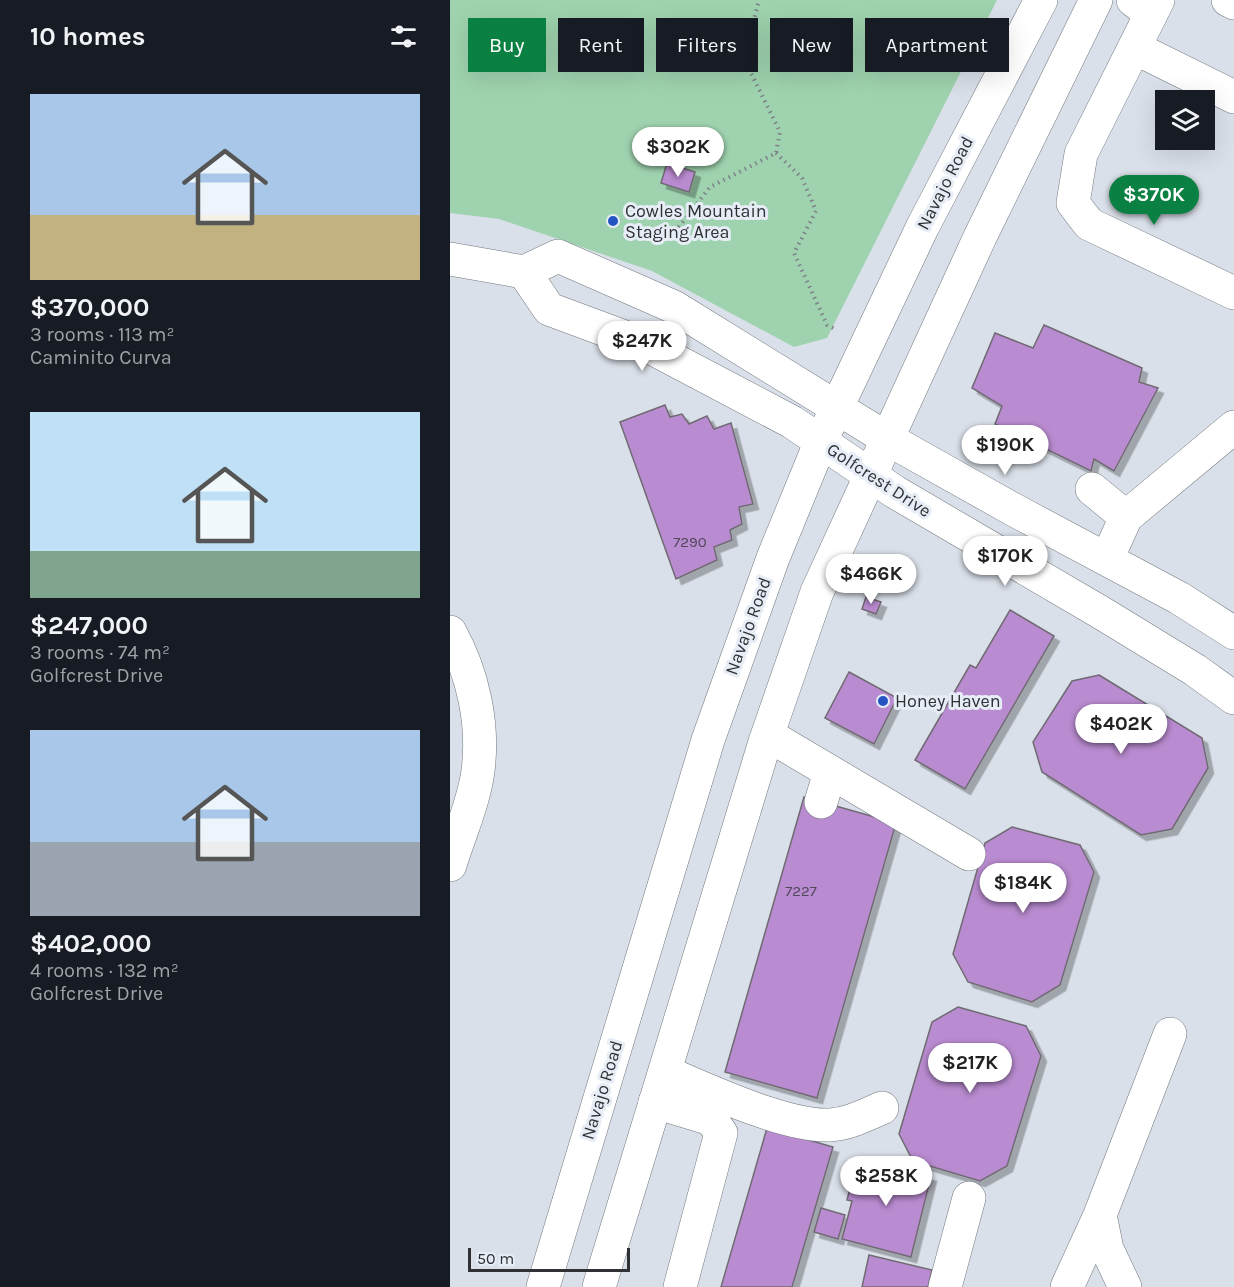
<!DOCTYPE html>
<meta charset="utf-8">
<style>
body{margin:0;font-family:Karla,sans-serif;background:#20242c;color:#f1f3f6;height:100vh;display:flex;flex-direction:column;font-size:22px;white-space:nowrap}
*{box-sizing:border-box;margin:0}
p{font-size:20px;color:#9ea1a6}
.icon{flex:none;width:33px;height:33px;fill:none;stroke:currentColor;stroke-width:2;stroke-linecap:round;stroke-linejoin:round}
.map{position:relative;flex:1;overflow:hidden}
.sheet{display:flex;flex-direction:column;background:#171b24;width:450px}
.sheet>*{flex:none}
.top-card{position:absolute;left:18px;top:18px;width:570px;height:54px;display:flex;gap:12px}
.tools{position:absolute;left:705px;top:90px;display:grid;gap:12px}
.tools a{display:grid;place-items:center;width:60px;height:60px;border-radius:0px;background:#171b24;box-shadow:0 6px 24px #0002;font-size:30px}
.scale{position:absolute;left:18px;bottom:15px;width:162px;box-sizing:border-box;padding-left:6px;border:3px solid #2f3135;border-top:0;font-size:16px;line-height:21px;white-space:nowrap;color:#2f3135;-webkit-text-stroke:4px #e7edf6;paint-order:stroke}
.price{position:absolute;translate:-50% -51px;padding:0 14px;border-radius:21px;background:#fff;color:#222;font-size:20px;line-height:39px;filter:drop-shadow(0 2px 3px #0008)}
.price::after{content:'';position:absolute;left:50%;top:36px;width:18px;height:14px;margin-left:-9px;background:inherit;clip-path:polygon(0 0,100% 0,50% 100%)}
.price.active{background:#0b8043;color:#fff}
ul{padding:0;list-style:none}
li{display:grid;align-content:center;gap:12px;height:318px;padding:0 30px}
li span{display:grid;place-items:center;height:186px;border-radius:0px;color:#555}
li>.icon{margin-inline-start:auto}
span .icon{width:108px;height:108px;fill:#fffc;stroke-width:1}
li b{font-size:26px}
h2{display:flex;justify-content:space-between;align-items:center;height:72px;padding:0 30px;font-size:26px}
.pill{padding:0 21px;border-radius:0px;background:#171b24;box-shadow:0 6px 24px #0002;font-size:21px;line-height:54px}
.pill.active{background:#0b8043;color:#fff}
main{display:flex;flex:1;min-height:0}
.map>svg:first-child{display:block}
.green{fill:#9fd3af}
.building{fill:#b98bd0;stroke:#706b73;stroke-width:1.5;filter:url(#shadow)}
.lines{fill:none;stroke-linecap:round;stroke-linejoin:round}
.minor-casing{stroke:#72787f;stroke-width:34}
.major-casing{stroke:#72787f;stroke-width:34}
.path{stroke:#7d8187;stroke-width:4;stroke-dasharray:1.5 4.5;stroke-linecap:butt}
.minor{stroke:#fff;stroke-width:33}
.major{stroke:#fff;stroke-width:33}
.poi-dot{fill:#2354c1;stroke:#e7edf6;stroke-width:2}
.labels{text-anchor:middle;stroke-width:6;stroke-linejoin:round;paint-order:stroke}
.number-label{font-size:15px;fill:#52485c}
.street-label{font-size:18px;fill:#2f3135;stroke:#e7edf6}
.poi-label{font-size:18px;fill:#2f3135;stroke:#e7edf6;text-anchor:start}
</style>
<main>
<section class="sheet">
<h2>10 homes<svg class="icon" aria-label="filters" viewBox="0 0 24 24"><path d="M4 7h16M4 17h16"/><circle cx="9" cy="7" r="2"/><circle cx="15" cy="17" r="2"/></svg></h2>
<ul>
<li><span style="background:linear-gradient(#a9c7e8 65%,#c2b280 0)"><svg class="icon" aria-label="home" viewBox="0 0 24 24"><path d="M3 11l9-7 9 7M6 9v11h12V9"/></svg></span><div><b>$370,000</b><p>3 rooms · 113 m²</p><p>Caminito Curva</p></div></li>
<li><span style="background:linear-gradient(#bfe0f5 75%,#7fa58c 0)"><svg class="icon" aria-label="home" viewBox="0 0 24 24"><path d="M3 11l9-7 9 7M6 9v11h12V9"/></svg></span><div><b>$247,000</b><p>3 rooms · 74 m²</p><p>Golfcrest Drive</p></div></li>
<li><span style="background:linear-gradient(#a9c7e8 60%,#9aa5b1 0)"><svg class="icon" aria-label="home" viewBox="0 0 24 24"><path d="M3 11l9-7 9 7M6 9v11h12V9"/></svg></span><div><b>$402,000</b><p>4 rooms · 132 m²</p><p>Golfcrest Drive</p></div></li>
</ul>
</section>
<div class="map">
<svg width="784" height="1287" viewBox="0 0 784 1287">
<defs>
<filter id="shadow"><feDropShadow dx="5.5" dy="5.5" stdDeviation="0" flood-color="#0004"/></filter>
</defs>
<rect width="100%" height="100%" fill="#dae0e9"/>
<!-- green -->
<path class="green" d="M0,0h547l-170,338 -33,9 -142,-76 -153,-52 -49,-6z"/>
<!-- building -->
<path class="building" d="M217,163l28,9 -6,20 -28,-9z
M594,325l98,43 -3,14 19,6 -44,83 -20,-12 -3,12 -96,-47 7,-18 -30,-18 23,-55 38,15z
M215,405l5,12 12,-3 7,10 18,-8 7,13 17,-6 22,81 -14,3 3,17 -12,6 2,10 -18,7 3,13 -41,19 -56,-157z
M416,597l15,5 -5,12 -14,-5z
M560,610l44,26 -89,153 -50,-29 55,-95 6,3z
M399,672l48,26 -23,46 -49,-26z
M649,675l103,63 6,30 -36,61 -31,6 -99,-63 -9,-30 39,-61z
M354,797l92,26 -79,275 -92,-26z
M562,827l68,18 14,27 -34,113 -28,17 -64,-20 -15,-28 32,-111z
M508,1007l68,19 15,30 -34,110 -27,15 -67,-20 -14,-27 33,-112z
M317,1128l66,19 -41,140h-71z
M408,1157l73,19 -20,81 -69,-18 10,-38 -5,-1z
M371,1208l24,7 -7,24 -24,-7z
M419,1255l63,15 -4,17h-66z"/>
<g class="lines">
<!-- minor casing -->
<g class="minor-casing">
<path id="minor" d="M708,0l-77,154 -8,49 16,21 145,69
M778,0l6,3
M685,48l99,49
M642,489l34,28
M657,559l19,-42 108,-90
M0,632c23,42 34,91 28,139 -4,31 -19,64 -28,94
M318,735l201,119
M371,802l9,-30
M215,1072c42,18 121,55 165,53 19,-1 35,-10 52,-17
M205,1102l56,17 10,14 -41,154
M650,1215l7,34 18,38
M495,1287l24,-89
M617,1287l33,-72 70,-181"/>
</g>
<!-- major casing -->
<g class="major-casing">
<path id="major" d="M683,0l18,14
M0,259l74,13 34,-16 116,51 212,131 130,73 163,87 55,35
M74,272l25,37 97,36 146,77 103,70 205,120 95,58 39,28
M93,1287l165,-547 65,-182 48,-117 101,-213 119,-228
M149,1287l166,-545 52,-150 163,-355 116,-237"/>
</g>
<!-- path -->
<path class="path" d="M326,153l26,25 14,33 -22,42 33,72 10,5
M225,232l35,-45 66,-34 4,-21 -30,-61 -3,-24 12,-47"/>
<!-- minor -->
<use href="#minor" class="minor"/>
<!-- major -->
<use href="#major" class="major"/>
</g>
<!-- markers -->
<g class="poi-dot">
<circle cx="163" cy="221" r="6"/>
<circle cx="433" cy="701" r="6"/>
</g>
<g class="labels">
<!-- number labels -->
<g class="number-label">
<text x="240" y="547">7290</text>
<text x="351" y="896">7227</text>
</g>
<!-- street labels -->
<g class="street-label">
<text transform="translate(495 183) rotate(-63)" y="6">Navajo Road</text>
<text transform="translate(429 480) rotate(33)" y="6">Golfcrest Drive</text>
<text transform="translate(298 626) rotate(-70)" y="6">Navajo Road</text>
<text transform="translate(152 1090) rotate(-73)" y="6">Navajo Road</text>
</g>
<!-- poi labels -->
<g class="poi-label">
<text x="175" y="217">Cowles Mountain<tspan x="175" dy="21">Staging Area</tspan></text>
<text x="445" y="707">Honey Haven</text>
</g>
</g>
</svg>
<div class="tools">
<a><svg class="icon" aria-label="layers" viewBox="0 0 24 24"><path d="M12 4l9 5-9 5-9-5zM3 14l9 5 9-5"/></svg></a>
</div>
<div class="scale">50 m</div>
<b class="price" style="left:228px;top:178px">$302K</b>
<b class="price active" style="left:704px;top:226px">$370K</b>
<b class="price" style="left:192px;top:372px">$247K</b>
<b class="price" style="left:555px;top:476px">$190K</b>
<b class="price" style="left:555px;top:587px">$170K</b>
<b class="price" style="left:421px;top:605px">$466K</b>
<b class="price" style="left:671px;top:755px">$402K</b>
<b class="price" style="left:573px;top:914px">$184K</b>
<b class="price" style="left:520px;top:1094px">$217K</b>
<b class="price" style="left:436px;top:1207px">$258K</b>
<div class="top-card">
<a class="pill active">Buy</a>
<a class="pill">Rent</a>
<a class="pill">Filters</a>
<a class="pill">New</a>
<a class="pill">Apartment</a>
</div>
</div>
</main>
